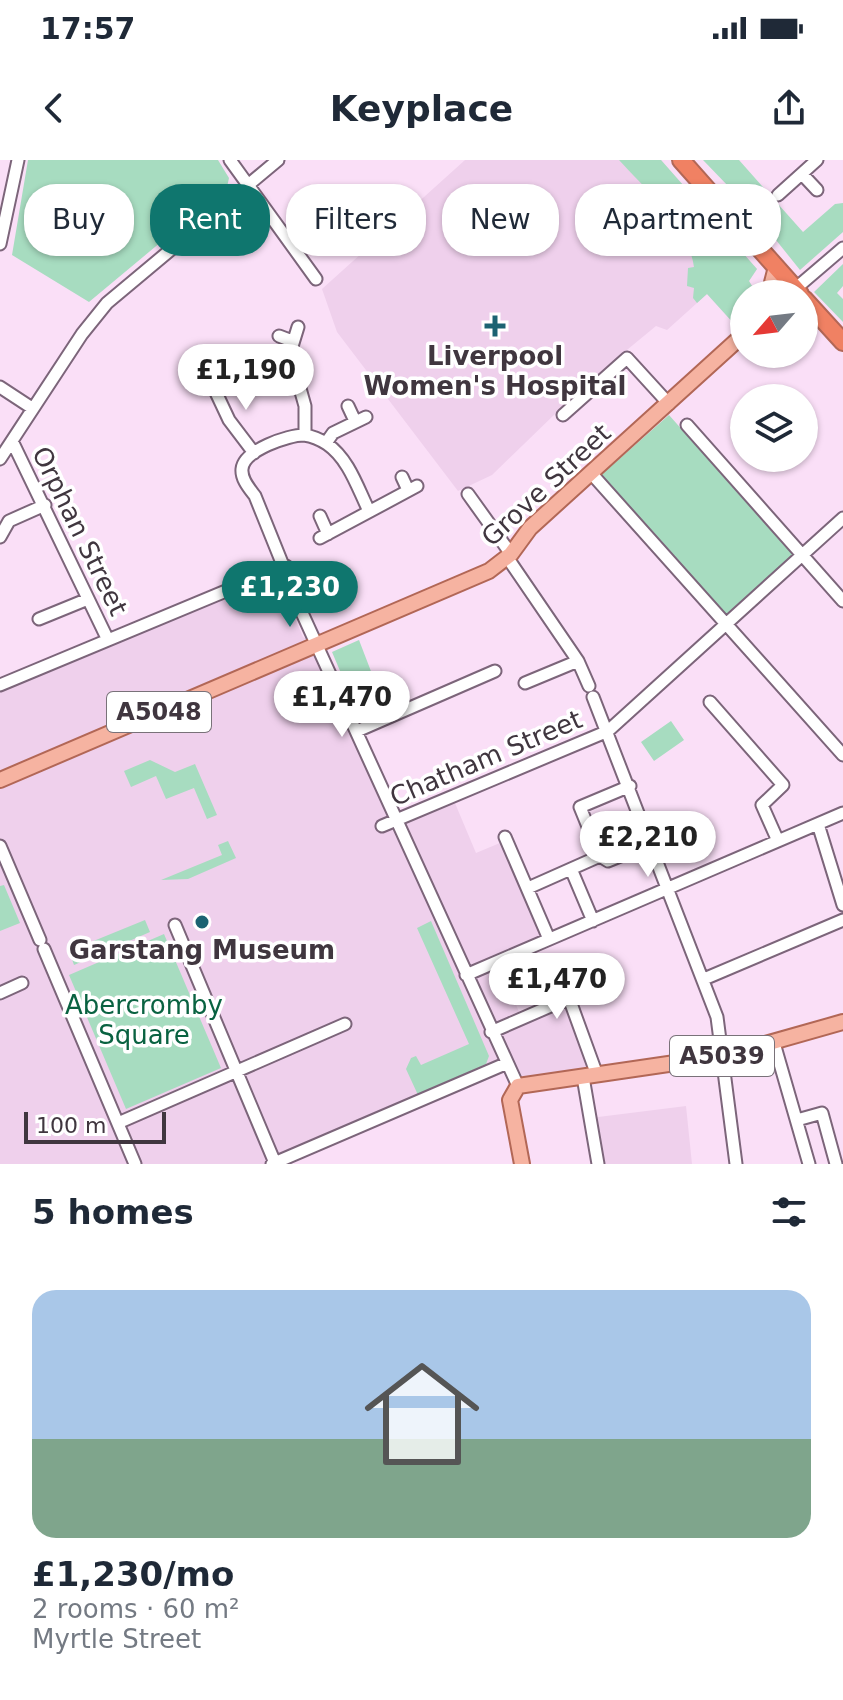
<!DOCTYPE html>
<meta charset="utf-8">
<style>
body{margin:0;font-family:"DejaVu Sans",sans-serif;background:#f2f2f3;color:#1f2937;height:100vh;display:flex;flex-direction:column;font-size:30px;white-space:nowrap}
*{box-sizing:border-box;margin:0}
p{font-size:26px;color:#747a83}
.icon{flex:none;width:44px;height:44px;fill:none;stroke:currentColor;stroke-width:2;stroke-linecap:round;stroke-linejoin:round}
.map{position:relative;height:1004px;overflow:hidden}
.side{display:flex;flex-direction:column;background:#fff;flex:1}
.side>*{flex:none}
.top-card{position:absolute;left:24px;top:24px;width:796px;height:72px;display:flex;gap:16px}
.needle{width:52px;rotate:242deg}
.controls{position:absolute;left:730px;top:120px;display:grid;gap:16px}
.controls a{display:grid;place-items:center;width:88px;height:88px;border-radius:50%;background:#fff;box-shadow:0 2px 6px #0004;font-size:40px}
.scale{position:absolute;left:24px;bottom:20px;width:142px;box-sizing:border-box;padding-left:8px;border:4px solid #40363f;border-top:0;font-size:22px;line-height:28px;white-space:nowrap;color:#40363f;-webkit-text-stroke:6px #fff;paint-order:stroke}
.price{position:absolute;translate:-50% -68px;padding:0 18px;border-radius:28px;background:#fff;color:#222;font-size:26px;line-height:52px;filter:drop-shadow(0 2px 4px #0008)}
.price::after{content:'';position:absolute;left:50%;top:48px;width:24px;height:18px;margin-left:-12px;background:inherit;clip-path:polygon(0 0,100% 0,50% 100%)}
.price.active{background:#0f766e;color:#fff}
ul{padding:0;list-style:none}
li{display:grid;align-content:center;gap:16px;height:424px;padding:0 32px}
li span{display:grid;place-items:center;height:248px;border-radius:24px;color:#555}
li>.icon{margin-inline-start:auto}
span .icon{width:144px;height:144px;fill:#fffc;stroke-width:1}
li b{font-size:34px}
h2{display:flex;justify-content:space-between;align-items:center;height:96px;padding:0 32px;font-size:34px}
.pill{padding:0 28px;border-radius:32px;background:#fff;box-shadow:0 2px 6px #0004;font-size:28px;line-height:72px}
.pill.active{background:#0f766e;color:#fff}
.status{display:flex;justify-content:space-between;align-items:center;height:56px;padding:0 40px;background:#fff;direction:ltr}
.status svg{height:22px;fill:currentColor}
header{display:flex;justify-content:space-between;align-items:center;height:104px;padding:0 32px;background:#fff;font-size:36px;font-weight:800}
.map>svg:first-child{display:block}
.built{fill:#efd0ec}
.green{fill:#a7dcc0}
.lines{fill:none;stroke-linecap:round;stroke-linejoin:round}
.minor-casing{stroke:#7c657a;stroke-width:15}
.major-casing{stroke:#b26756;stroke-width:18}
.highway-casing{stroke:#b26756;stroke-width:20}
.minor{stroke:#fff;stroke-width:11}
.major{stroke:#f6b3a1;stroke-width:14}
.highway{stroke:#f08163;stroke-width:16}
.poi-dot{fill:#1b6272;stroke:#fff;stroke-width:3}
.labels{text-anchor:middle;stroke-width:7;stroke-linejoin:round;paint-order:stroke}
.shield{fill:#fff;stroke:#797279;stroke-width:2}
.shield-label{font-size:24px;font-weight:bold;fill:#40363f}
.poi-label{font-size:26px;font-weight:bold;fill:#40363f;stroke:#fff}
.street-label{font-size:26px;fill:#40363f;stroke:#fff}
.park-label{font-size:26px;fill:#096241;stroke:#fff}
</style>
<div class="status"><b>17:57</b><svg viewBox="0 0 49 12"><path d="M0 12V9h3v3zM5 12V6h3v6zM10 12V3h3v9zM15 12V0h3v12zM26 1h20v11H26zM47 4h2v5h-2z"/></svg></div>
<header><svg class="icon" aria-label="back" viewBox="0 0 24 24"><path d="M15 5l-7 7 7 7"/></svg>Keyplace<svg class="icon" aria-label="share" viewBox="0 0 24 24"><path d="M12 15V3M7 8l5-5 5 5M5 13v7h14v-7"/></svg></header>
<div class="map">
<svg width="843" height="1004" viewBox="0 0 843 1004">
<rect width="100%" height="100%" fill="#fadff7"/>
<!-- built -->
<path class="built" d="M465,0h196l96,109 -8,12 8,13h-13v28l-8,4 -29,-32 -40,36 -11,-4 -68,56 -96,93 -34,16 -121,-159 -15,-43z
M276,414l27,63 15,7 79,175 55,-23 24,57 31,-13 42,99 -48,21v10l19,44 5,2 41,-18 31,77 -79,11 -13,-21 -233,99h-272v-473z
M686,946l6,58h-94l-8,-46z"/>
<!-- green -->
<path class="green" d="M28,0h190l11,18 -2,9 -138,115 -77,-47z
M619,0h42l96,109 -8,12 8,13h-13l-1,29 -7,3 -29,-32 -10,9 -4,-5 1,-10 -7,-2 1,-18 6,-1c-6,-42 -47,-76 -75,-107z
M703,0h36l64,72 32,-28 8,-1v29l-43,38 -44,-55z
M843,104v22l-6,7 6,6v23l-29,-30z
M669,255l126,142 -68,61 -127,-142z
M359,480l28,73 -25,10 -30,-71z
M671,561l13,19 -30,21 -13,-19z
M150,600l25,12 20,-8 22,51 -10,4 -13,-31 -28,11 -10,-23 -25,11 -7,-16z
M228,681l8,17 -48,21 -27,1 61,-25 -4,-10z
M4,725l16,38 -20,8v-45z
M145,760l5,12 -76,33 -5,-14z
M431,761l58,135 -3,8 -68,31 -12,-26 5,-11 5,-2 5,9 48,-21 -52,-116z
M164,774l57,134 -95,41 -57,-134z"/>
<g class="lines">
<!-- minor casing -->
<g class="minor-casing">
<path id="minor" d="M230,0l86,119
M802,14l15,16
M778,35l39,-35
M0,84l18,-84
M795,129l48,-41
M298,167l-8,26 15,53v29
M279,176l13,5
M219,203l-14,6 24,51 25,33
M0,227l32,21
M348,246l7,15
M563,255l64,-57 42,46
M687,265l156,176
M12,281l96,199
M326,283l7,-10 33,-16
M0,299l82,-125 25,-31 171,-143
M591,313l252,282
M402,317l6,13
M468,334l43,60
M369,351c-11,-22 -20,-52 -42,-67 -6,-4 -16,-8 -23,-9 -16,0 -60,15 -62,34 -1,10 7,19 13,27l48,119 215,471
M320,356l8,18
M0,377l9,-16 36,-16
M320,378l97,-52
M507,397l71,104 11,25
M39,459l49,-20
M525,523l53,-22
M0,525l286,-119
M593,537l124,320 19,147
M710,542l73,83 -21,20 16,36
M357,571l138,-60
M818,664l25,81
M382,666l226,-95 235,-213
M505,677l44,102
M0,686l40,94
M600,696l-20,-49 50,-21
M571,709l22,52
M528,728l72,-32 8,5 44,-18
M175,765l100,238
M44,789l91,215
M466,815l377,-162
M704,819l139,-59
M0,833l22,-10
M491,872l78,-34 28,77
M774,883l35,121
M583,917l15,87
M797,960l25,-7 14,51
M118,963l227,-99
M272,1004l233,-100"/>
</g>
<!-- major casing -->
<g class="major-casing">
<path id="major" d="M769,134l7,-27
M0,620l489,-209 22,-17 19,-26 214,-194
M522,1004l-12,-64 8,-14 205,-30 120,-34"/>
</g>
<!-- highway casing -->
<g class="highway-casing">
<path id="highway" d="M681,0l119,134
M804,139l39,43"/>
</g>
<!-- minor -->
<use href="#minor" class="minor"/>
<!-- major -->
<use href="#major" class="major"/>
<!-- highway -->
<use href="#highway" class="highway"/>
</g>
<!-- markers -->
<g class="poi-dot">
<path d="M491 154h8v8h8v8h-8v8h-8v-8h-8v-8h8z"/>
<circle cx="202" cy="762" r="8"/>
</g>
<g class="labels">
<!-- shield labels -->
<g class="shield">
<rect x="107" y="532" width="104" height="40" rx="6"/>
<rect x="670" y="876" width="104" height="40" rx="6"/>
</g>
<g class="shield-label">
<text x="159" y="560">A5048</text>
<text x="722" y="904">A5039</text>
</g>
<!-- poi labels -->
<g class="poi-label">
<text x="495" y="205">Liverpool<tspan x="495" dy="30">Women's Hospital</tspan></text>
<text x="202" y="799">Garstang Museum</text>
</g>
<!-- street labels -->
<g class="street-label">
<text transform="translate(546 325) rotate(-43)" y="9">Grove Street</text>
<text transform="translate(80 371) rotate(64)" y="9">Orphan Street</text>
<text transform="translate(486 598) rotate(-23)" y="9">Chatham Street</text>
</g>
<!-- park labels -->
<g class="park-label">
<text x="144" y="854">Abercromby<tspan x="144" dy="30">Square</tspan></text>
</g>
</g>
</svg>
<div class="controls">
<a><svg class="needle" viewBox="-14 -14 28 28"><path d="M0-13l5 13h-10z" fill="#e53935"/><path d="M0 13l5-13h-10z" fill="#747a83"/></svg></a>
<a><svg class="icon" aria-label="layers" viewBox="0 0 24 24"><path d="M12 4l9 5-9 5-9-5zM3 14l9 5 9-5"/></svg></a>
</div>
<div class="scale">100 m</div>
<b class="price" style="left:246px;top:252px">£1,190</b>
<b class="price active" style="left:290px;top:469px">£1,230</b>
<b class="price" style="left:342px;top:579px">£1,470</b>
<b class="price" style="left:648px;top:719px">£2,210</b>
<b class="price" style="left:557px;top:861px">£1,470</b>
<div class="top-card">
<a class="pill">Buy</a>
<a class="pill active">Rent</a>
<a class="pill">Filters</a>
<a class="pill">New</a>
<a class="pill">Apartment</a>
</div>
</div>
<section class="side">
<h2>5 homes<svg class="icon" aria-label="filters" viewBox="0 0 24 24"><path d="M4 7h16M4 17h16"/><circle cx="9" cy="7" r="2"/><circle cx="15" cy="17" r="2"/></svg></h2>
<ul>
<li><span style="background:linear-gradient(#a9c7e8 60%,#7fa58c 0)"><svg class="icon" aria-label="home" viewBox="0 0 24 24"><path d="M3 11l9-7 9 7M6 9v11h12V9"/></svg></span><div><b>£1,230/mo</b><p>2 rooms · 60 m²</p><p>Myrtle Street</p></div></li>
</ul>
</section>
